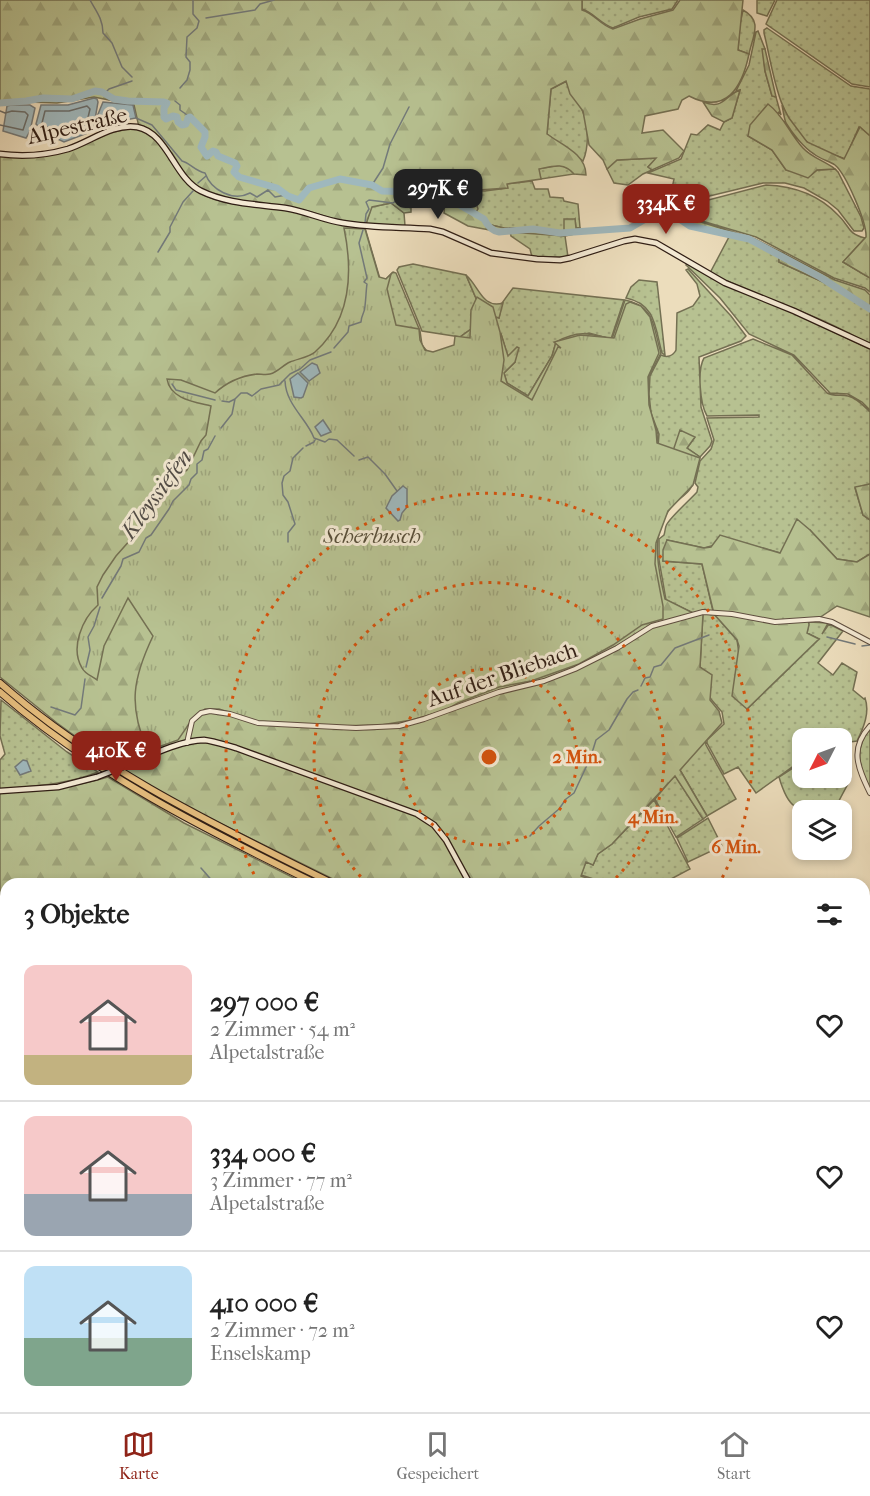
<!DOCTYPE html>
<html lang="de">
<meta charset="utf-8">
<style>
body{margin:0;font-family:"IM FELL French Canon",serif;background:#f6f6f6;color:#222;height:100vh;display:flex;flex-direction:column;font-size:22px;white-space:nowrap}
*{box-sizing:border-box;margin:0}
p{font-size:20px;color:#767676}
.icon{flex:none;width:33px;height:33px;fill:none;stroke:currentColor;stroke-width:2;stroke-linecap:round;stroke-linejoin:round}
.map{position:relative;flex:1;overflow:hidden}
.side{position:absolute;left:0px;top:878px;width:870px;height:536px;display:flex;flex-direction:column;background:#fff;border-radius:18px 18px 0 0;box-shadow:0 3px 9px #0003}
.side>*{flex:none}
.needle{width:39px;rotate:228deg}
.controls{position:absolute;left:792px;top:728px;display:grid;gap:12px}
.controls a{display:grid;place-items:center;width:60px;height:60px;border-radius:12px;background:#fff;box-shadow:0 3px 9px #0003;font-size:30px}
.price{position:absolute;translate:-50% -51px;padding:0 14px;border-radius:12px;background:#8f2418;color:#fff;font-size:20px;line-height:39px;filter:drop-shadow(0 2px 3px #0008)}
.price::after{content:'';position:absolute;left:50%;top:36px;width:18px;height:14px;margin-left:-9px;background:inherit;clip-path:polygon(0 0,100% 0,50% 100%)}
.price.current{background:#222;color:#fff}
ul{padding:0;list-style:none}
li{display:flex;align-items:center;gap:18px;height:150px;padding:0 24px}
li+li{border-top:2px solid #e0e0e0}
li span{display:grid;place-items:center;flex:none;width:168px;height:120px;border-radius:12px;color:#555}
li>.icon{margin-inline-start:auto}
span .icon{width:72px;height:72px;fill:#fffc;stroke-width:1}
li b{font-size:26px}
h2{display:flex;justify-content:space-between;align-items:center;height:72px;padding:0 24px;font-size:26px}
.tab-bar{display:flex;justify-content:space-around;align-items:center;height:84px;border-top:2px solid #e0e0e0;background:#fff;font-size:16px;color:#767676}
.tab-bar a{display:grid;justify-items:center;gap:3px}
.tab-bar .current{color:#8f2418}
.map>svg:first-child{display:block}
.grass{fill:url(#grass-dots);stroke:#747053;stroke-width:1.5}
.forest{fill:url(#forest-firs);stroke:#747053;stroke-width:1.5}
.park{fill:url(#park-tufts);stroke:#747053;stroke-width:1.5}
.water{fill:#9fb8bd;stroke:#737a7a;stroke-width:1.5}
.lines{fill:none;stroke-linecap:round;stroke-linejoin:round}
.shore{stroke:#686b69;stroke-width:1.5}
.stream{stroke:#737a7a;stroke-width:1.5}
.river{stroke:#9fb8bd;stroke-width:7}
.tertiary-casing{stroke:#5f4e3f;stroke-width:6}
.secondary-casing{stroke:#301e15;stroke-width:7}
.motorway-casing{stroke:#301e15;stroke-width:8}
.tertiary{stroke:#f3e9d3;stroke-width:4}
.secondary{stroke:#f3e9d3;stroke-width:4.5}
.motorway{stroke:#e6be7e;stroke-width:6}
.secondary-bridge-casing{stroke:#301e15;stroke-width:7;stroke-linecap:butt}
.secondary-bridge{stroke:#f3e9d3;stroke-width:4.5}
.ring{fill:none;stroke:#d6530d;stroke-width:3;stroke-dasharray:3 6}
.labels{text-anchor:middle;stroke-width:6;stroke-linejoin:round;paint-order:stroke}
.street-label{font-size:22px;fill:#301e15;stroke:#f3e9d3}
.park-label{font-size:22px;font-style:italic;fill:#584f3a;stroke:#f3e9d3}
.water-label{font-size:24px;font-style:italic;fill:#514c47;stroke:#f3e9d3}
.centre{fill:#d6530d;stroke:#f3e9d3;stroke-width:3}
.ring-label{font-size:18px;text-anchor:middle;font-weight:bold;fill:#d6530d;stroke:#f3e9d3;stroke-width:6;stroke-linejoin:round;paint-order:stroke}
</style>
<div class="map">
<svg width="870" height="1412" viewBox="0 0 870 1412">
<defs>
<pattern id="grass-dots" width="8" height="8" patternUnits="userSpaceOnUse" patternTransform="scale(1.5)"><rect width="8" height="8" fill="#b7c191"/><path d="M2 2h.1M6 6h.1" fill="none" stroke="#9ea57c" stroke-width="1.8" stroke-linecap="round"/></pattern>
<pattern id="forest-firs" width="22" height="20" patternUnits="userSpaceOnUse" patternTransform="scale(1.5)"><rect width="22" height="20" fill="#b7c191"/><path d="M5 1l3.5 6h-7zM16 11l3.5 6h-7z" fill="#9ea57c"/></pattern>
<pattern id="park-tufts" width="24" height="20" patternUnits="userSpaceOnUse" patternTransform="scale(1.5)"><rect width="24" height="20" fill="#b7c191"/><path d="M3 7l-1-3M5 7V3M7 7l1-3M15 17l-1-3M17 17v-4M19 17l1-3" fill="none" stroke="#9ea57c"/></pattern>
</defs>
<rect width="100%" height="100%" fill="#ecddbc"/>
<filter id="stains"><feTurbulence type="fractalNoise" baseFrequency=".00333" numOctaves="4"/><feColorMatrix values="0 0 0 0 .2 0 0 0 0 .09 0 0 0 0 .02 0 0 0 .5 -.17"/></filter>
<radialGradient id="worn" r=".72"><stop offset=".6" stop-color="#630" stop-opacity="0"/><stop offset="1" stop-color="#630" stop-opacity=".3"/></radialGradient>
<!-- grass -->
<path class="grass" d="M582,0h96l-6,9 -33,8 -26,11c-12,-4 -19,-15 -31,-19z
M757,0h18l-8,16 -10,-3z
M777,0h93v87l-18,-3 -86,-60z
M743,10c20,11 10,25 6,44l-11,-4 2,-26z
M767,28l84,58 19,3v47l-11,-9 -14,32c-12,-5 -30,-9 -39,-18 -29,-26 -33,-72 -42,-108v-3z
M758,31l7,18 -2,1 2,21 7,25 4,1 5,18 -2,-3 -31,24 24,14 14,20 25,5 6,-5 18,-1 3,3 23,45 3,11 -2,3h-8l-16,-21 -11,-9 -23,-13 -19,-5h-22l-78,19 -15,-4 4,-19 -26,-6 33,-14 10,-25 6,1 11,-10 12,5 4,-8 8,-4 8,-28 -4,1 13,-26 7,-33z
M567,81c1,13 10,18 15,29 7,14 7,37 1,51l-36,-27 4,-45z
M657,158l-9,9 4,3 -9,4 -15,11 -14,-2 -7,-14 10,-9z
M561,165l12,6 1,3 -33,5 -3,-10z
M532,181l3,8h13l2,8 13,1 1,3 14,3 2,24h-4l-1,-9 -11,14 -28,-4 -32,-1 -13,-3 -15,-13 -1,-12 -14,-10 24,1 22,-3 -1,-4z
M766,185c27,1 53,10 72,30 12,11 9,19 27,23l-22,24 27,16v14l-5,-4 -31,-10 -78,-41 -54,-16c-6,-4 -11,-9 -13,-16z
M391,203l13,10 1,13 -39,-2 5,-17z
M687,207l11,14 57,18 28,14 -4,1v8l66,30 25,17v36c-50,-31 -108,-46 -160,-72l20,-38 -37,-9 -18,-7 4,-7z
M510,231l55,5 3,21h-36l-2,-8 -19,-13z
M413,264l53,11 12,28 -4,2 -3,9v15l-11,8 -38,-6 -25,-61 2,-3z
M688,264l33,19 60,24 89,42v61l-8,-8 -14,-8 -18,-1 -36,-38 -45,-21 -29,-36 -34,-33z
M688,269l43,47 15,20 -5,5 -42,16 2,50 11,34 -2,5 -10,11 -13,-9 8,-11 -29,35 -8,-25 1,-13 -8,-21 -2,-19 1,-18 11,-21c6,3 12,1 15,-5l1,-37 16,-7 7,-10 -3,-12 -11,-14z
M393,272l3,1 24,58 2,14 8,10 -35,-26 -11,-48z
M639,280l18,2 8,73 -3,-2c-7,-25 -6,-49 -36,-55l5,-11z
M513,288l111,12 -13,39 -22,-6 -33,9 -4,14 -24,40 -21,-13 -3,-10 11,-11 -7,-5 -7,-23 -6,-1 -10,-20 14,5 3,-15z
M753,339l39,16 35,38c8,4 14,1 21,3 9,2 16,10 22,16v72l-15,4 8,27 7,5v34l-13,8 -20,-3 -27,-29 -30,23 -47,-13 -29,8 -37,-8 -4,21 39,3 11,47 -9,-1 -11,3 -27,-13 -7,-40v-21l5,-4c1,-3 1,-6 2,-9 2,-7 25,-27 31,-34l1,-5 -3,-4 5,-22 11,-12 3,-9 -7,-22 52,-1v-2l-52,1c-7,-12 -10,-46 -3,-58z
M703,614h11l23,26 10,69 72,-70 -12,-6 2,-11 19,1 -6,11 7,-10 14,7 -25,32 15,12 9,-12 15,9 -4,18 11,9 1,-1c5,14 -1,29 -8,43l-7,1 -3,-7 -4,-2 -10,5h-31v22l-46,33 -18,-26 -14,7 -17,-31v-3l17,-16 -2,-12 -12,-14 1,-23 -11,-8z
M1,700l66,52 31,20c-32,13 -64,14 -98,17v-29l5,-6 -5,-18z
M870,729v60c-10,-20 -17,-41 0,-60z
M705,740l1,5 30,54 -29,17 -27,-46z
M802,762v15h40v-9l9,10 -17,32c-35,0 -44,5 -55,-33z
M675,775l28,44 -27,18 -21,-38z
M654,800l36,69 -21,11 2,3h-65l-25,-8 5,-14 7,4 5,-11 14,-10z
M708,818l14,28 -34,16 -11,-24z
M864,965l6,5v30l-6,8z
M0,1175l6,3v48l-6,3z
M870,1370v35l-6,-10v-5h2l-2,-11z
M864,1405l4,7h-35l-4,-5h35z"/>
<!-- forest -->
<path class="forest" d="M0,0h582v10c13,4 18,15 31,19l27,-10 33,-9 7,-10h63l-5,50 11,4c-7,34 -23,61 -60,42l-7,4 -4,9 -33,7 -3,17 21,-3 21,21 -5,7 -27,12 -4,-3 8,-9 -39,2 -10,9 -4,-9 -14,-15 -6,-34 -13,-17 -4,-13 -15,8 -4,45c15,11 39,20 39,41l-12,-1c-10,-12 -21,-8 -35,-5l2,10 -34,5 1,4 -46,3 13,9 3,9 -2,3 15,13 13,3 32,1 28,4v-14h11l1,9h4v5l-15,3 -70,-5 -27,-5 -24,-13 1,-11 -39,-6v10l5,2v4l-7,1 -13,-10 -19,4 -6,17 -29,-4 -29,-9 -80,-11 -28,-10 -8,-6 -34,-45 -19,-12 -5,-22 -40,-8 -37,6 -57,-2z
M762,49h3l11,48 -4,-1 -7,-25z
M740,90l-8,28 -8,4 -12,-6 -9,-14c21,8 21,-6 37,-12z
M768,104c16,12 21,29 35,44 9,10 22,13 32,21l-18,1 -9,8 -22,-8 -14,-20 -24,-14 2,-11z
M782,105l7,13 18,24 37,17 16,-32 10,9v142l-27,-16 23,-25c1,-14 -20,-63 -31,-72 -6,-4 -15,-6 -21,-11 -10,-6 -22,-21 -28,-31 -2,-5 -3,-13 -4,-18z
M133,128c4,1 10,1 13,3 21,11 31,50 54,62 27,14 56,12 85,16 27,5 54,13 80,19l33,112 33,30 25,-25 4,-8 11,-8v-14l3,-10 4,-2 -12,-28c13,11 16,34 37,28l-4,15 -13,-4 9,19 6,1 7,22 9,-9 2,1 -4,14 -11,11 3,10 21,13 24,-40 4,-14c22,-12 32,-9 56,-3l13,-39c31,6 28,28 36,53l-12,23 -1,18 2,19 8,21 -1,13 9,25 14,-42 15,7 -8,11 13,9c-3,10 -4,24 -10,32 -4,6 -12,10 -17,16 -24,27 -15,63 -8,94l28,14 10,1 -3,53 12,8 -2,25 9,11 3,12 -42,47 27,46 -4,3 -28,-43 -63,68 -14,10 -5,11 -7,-3 -5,14 20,7h-260l-148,-73 -71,-40 -65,-47 -57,-46v-521l66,-6 38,-16z
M783,253l52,27 30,10 5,5v14l-25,-17 -66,-30v-8z
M870,484v36l-7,-5 -8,-28z
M797,519l13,11 27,29 20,3 13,-8v63l-33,-11 -18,12 -11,1 1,6 -2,8 12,6 -72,70 -15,-13 7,-50 -2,-6 -23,-26 -12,-50 -39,-3v-11l4,-10 37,8 7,-1 9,-12 60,18z
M108,777l76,46 120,60 -298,1v157h-6v-35l2,-9 -2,-9v-39l5,-3 -5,-10v-144c37,-2 72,-4 108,-15z
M870,1029v185l-6,4v-183z
M6,1226v181h221l6,5h-233v-183z
M864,1270l6,6v94l-6,9 2,11h-2z
M277,1407h366l2,5h-364z
M650,1407h150l2,5h-150z"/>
<!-- park -->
<path class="park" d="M344,228l21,1 14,48 7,2 5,-5 -4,15 9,36 23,4 1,11 5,10 8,2 21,-7 1,-9 15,2 1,-28 6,-13 16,10 7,25 4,28 -3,21 31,19 26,-53 3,1 -7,-6 26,-7 34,3 12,-34 4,-2 11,4 9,11 9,36 -11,24 1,28 7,25 1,13 43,15 -7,27 -25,26 -12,32 -1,21 8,42v13l-21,6 -29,20 -34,19 -48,17 -32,6 -41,16 -12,7 -34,10 -31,5 -45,1 -76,-4 -41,-13h-14l-12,9 -15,22 -28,10 -3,-1c-19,-44 -14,-71 6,-113l-25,-38 -24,48 -7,34c-5,-4 -12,-6 -15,-12 -12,-20 0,-49 16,-63l-1,-18 6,-12 13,-19 31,-35 23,-37 17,-14 14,-29 5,-6 5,-29c-16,-4 -41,-7 -44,-27l14,1 34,13c12,-11 25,-17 42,-19 4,0 9,1 13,0 8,-2 13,-9 20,-12 7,-3 20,-5 25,-10 36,-32 38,-80 29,-124z
M0,941l6,21v38h-6z
M0,1044h6v70l-6,-1z"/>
<!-- water -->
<path class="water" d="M94,98l3,1 1,3 -5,29 -29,11 -17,-8 -11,-10 5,-19h27z
M103,102l30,3 3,13 -37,7 -3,-6z
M11,105h19l5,3 -5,23 -4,7 -23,-7 4,-25z
M312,363l5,2 3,8 -11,8 -9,-9z
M298,373l10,10 -5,14 -2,1 -7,-1 -4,-18z
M323,420l8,12 -10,4 -6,-9z
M403,486l4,3v18l-5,6 -2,7 -2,1 -12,-13 6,-12z
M23,760l4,1 4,10 -11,4 -5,-8z"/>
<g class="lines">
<!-- shore -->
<path class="shore" d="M87,106l3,3 -4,17c-18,11 -27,11 -44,-3l3,-12h24z
M0,111l5,2 7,-2 13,1 3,3 -5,15 -23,-5"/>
<!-- stream -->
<path class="stream" d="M90,0c6,11 13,19 13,33l9,10 10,24 10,10
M206,18l49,-8 5,-6 14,-4
M180,88l7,-8 3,-10v-8l-4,-5 1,-20 10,-9 2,-7 -6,-7v-14
M105,93l4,-4 23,-8
M175,101l5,4v5l10,7
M136,118l16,7 30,36c8,2 13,10 23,12 6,17 28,29 45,20l7,4 11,-7 7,7 11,-2
M198,183l8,-7
M372,185l11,-17 7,-24 19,-37
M365,223l1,-9 3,-5 -3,-7 3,-2 24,3 4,-3h23l4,-4
M158,252l12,-20v-5l13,-25 10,-11
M334,348l14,-16 1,-6 12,-4c0,-7 4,-9 4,-16 1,-8 1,-15 2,-22l-3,-2 3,-4 -8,-35 4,-13
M285,381c1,24 22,38 29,57l11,4 4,-3 8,1 17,16
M172,384l4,6 39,10
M222,401l7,1 6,-3
M221,428l11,-14 3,-15 6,-6h6l5,3 9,-7 18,-4 11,-11 10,-5 10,-9 21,-8
M306,446l8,-4 1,-2
M359,460l9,-3 17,17 12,17
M288,542v-9l7,-9 -7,-22 -5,-7 -1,-12 2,-7 6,-5 3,-13 10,-10
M102,598l19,-32 2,-7 16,-7 7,-14 5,-3 18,-26 4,-8 16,-16 2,-6 6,-6v-9l5,-4 2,-9 4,-2 7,-13
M827,637l28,7
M862,646l8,-1
M86,667l4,-17 -2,-13 6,-11 6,-19
M641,686l4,-8 5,-1 4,-10 7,-2 14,-17 34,-13
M51,707l24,8 6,-7 4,-29
M591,756l5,-16 13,-10 18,-31 6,-7 5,-2
M530,836l9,-10 20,-17 7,-10 8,-6 14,-30
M201,868l14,16
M0,975l6,11
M864,1041l6,-7
M0,1246l6,2
M98,1412l5,-5
M231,1412l2,-5
M846,1412v-5"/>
<!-- river -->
<path class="river" d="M0,103l26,-2 17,-3 29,1 23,-8 7,1 12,7 14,2 36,1 3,1 -3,5v9l2,2 7,-3 4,1 1,5 4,3 4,-1 2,-6 2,-1 15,15v5l-4,10 6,9 6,-5 3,1 2,4 17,7 2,3 -3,6 5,5 38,11 11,8 11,4 10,-12 31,-9 32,6 10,6 31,1 21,6 17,2 33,19c3,6 8,12 15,13l34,-3 27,4 70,-5 31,-18h5l24,16 59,13 71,38 50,32"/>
<!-- tertiary casing -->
<g class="tertiary-casing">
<path id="tertiary" d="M870,726c-21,23 -12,42 0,67
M187,743l5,-22 9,-8 9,-2 20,3 28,9 98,5 43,-2 25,-7 75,-27 45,-11 31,-12 42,-21 35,-22 51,-14 29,2 43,8 44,-3 13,3 38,20
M864,919l6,-8
M864,1280l6,-6
M274,1407l4,5
M56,1412l12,-5"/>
</g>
<!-- secondary casing -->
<g class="secondary-casing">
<path id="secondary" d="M0,154c22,3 47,1 68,-5 22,-7 45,-26 69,-22 31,6 37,51 64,64 27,13 55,13 84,17 20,3 38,12 58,15 29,5 58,4 87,6l13,3 48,21 46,6 23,1 10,-2 54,-17 11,-2 21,4 69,40 69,28 76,35
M128,765c21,-9 53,-25 76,-25 10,1 21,5 32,8l181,66 17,11 12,15 24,44
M0,791l58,-4 39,-10
M864,1401l6,11"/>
</g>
<!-- motorway casing -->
<g class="motorway-casing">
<path id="motorway" d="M0,683c99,87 217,143 334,201
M0,692c94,82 206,138 317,192
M803,1407l2,5
M811,1407l2,5"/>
</g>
<!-- tertiary -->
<use href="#tertiary" class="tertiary"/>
<!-- secondary -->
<use href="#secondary" class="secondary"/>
<!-- motorway -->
<use href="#motorway" class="motorway"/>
<!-- secondary-bridge casing -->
<g class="secondary-bridge-casing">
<path id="secondary-bridge" d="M97,777l31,-12"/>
</g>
<!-- secondary-bridge -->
<use href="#secondary-bridge" class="secondary-bridge"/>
</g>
<!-- distance rings -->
<g class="ring">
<circle cx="489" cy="757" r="88"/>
<path d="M367 883A175 175 0 1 1 611 883"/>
<path d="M258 882A263 263 0 1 1 720 882"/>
</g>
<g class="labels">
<!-- street labels -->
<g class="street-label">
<text transform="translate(77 125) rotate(-13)" y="8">Alpestraße</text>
<text transform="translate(502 674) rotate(-19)" y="8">Auf der Bliebach</text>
</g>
<!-- park labels -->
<g class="park-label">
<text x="372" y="543">Scherbusch</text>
</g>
<!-- water labels -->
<g class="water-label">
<text transform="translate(156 494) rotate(-54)" y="8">Kleyssiefen</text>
</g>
</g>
<circle cx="489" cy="757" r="9" class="centre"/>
<g class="ring-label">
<text x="577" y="763">2 Min.</text>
<text x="653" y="823">4 Min.</text>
<text x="736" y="853">6 Min.</text>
</g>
<rect width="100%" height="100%" filter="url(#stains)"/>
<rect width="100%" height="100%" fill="url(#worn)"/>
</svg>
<div class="controls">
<a><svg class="needle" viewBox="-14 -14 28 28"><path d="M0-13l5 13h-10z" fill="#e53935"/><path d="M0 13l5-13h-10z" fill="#767676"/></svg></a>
<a><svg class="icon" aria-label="layers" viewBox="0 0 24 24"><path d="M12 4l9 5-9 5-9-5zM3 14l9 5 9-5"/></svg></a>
</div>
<b class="price current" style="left:438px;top:220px">297K €</b>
<b class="price" style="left:666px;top:235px">334K €</b>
<b class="price" style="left:116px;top:782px">410K €</b>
<section class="side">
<h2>3 Objekte<svg class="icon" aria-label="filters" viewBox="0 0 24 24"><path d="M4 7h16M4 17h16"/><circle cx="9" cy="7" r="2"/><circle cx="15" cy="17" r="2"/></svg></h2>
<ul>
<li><span style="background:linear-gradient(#f6c9c9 75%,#c2b280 0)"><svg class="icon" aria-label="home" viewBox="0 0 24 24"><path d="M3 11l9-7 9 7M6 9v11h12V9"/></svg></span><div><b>297 000 €</b><p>2 Zimmer · 54 m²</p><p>Alpetalstraße</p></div><svg class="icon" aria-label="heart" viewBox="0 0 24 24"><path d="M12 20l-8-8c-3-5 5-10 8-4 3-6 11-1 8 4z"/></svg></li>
<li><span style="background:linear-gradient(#f6c9c9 65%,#9aa5b1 0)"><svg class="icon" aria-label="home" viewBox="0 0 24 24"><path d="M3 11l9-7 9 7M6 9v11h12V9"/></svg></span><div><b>334 000 €</b><p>3 Zimmer · 77 m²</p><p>Alpetalstraße</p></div><svg class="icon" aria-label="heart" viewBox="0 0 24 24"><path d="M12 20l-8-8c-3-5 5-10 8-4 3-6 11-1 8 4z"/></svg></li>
<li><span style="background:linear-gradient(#bfe0f5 60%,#7fa58c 0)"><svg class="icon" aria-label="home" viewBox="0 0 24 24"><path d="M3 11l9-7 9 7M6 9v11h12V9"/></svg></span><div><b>410 000 €</b><p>2 Zimmer · 72 m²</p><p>Enselskamp</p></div><svg class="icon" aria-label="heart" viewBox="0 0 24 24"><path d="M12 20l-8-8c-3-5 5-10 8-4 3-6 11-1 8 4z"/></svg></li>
</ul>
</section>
</div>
<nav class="tab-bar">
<a class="current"><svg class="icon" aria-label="map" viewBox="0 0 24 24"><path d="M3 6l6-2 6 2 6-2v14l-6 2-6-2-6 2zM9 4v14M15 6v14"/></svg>Karte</a>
<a><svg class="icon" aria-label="saved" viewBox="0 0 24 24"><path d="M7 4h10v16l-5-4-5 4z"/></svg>Gespeichert</a>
<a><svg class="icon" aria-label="home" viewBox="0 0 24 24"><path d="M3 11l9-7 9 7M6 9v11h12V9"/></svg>Start</a>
</nav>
